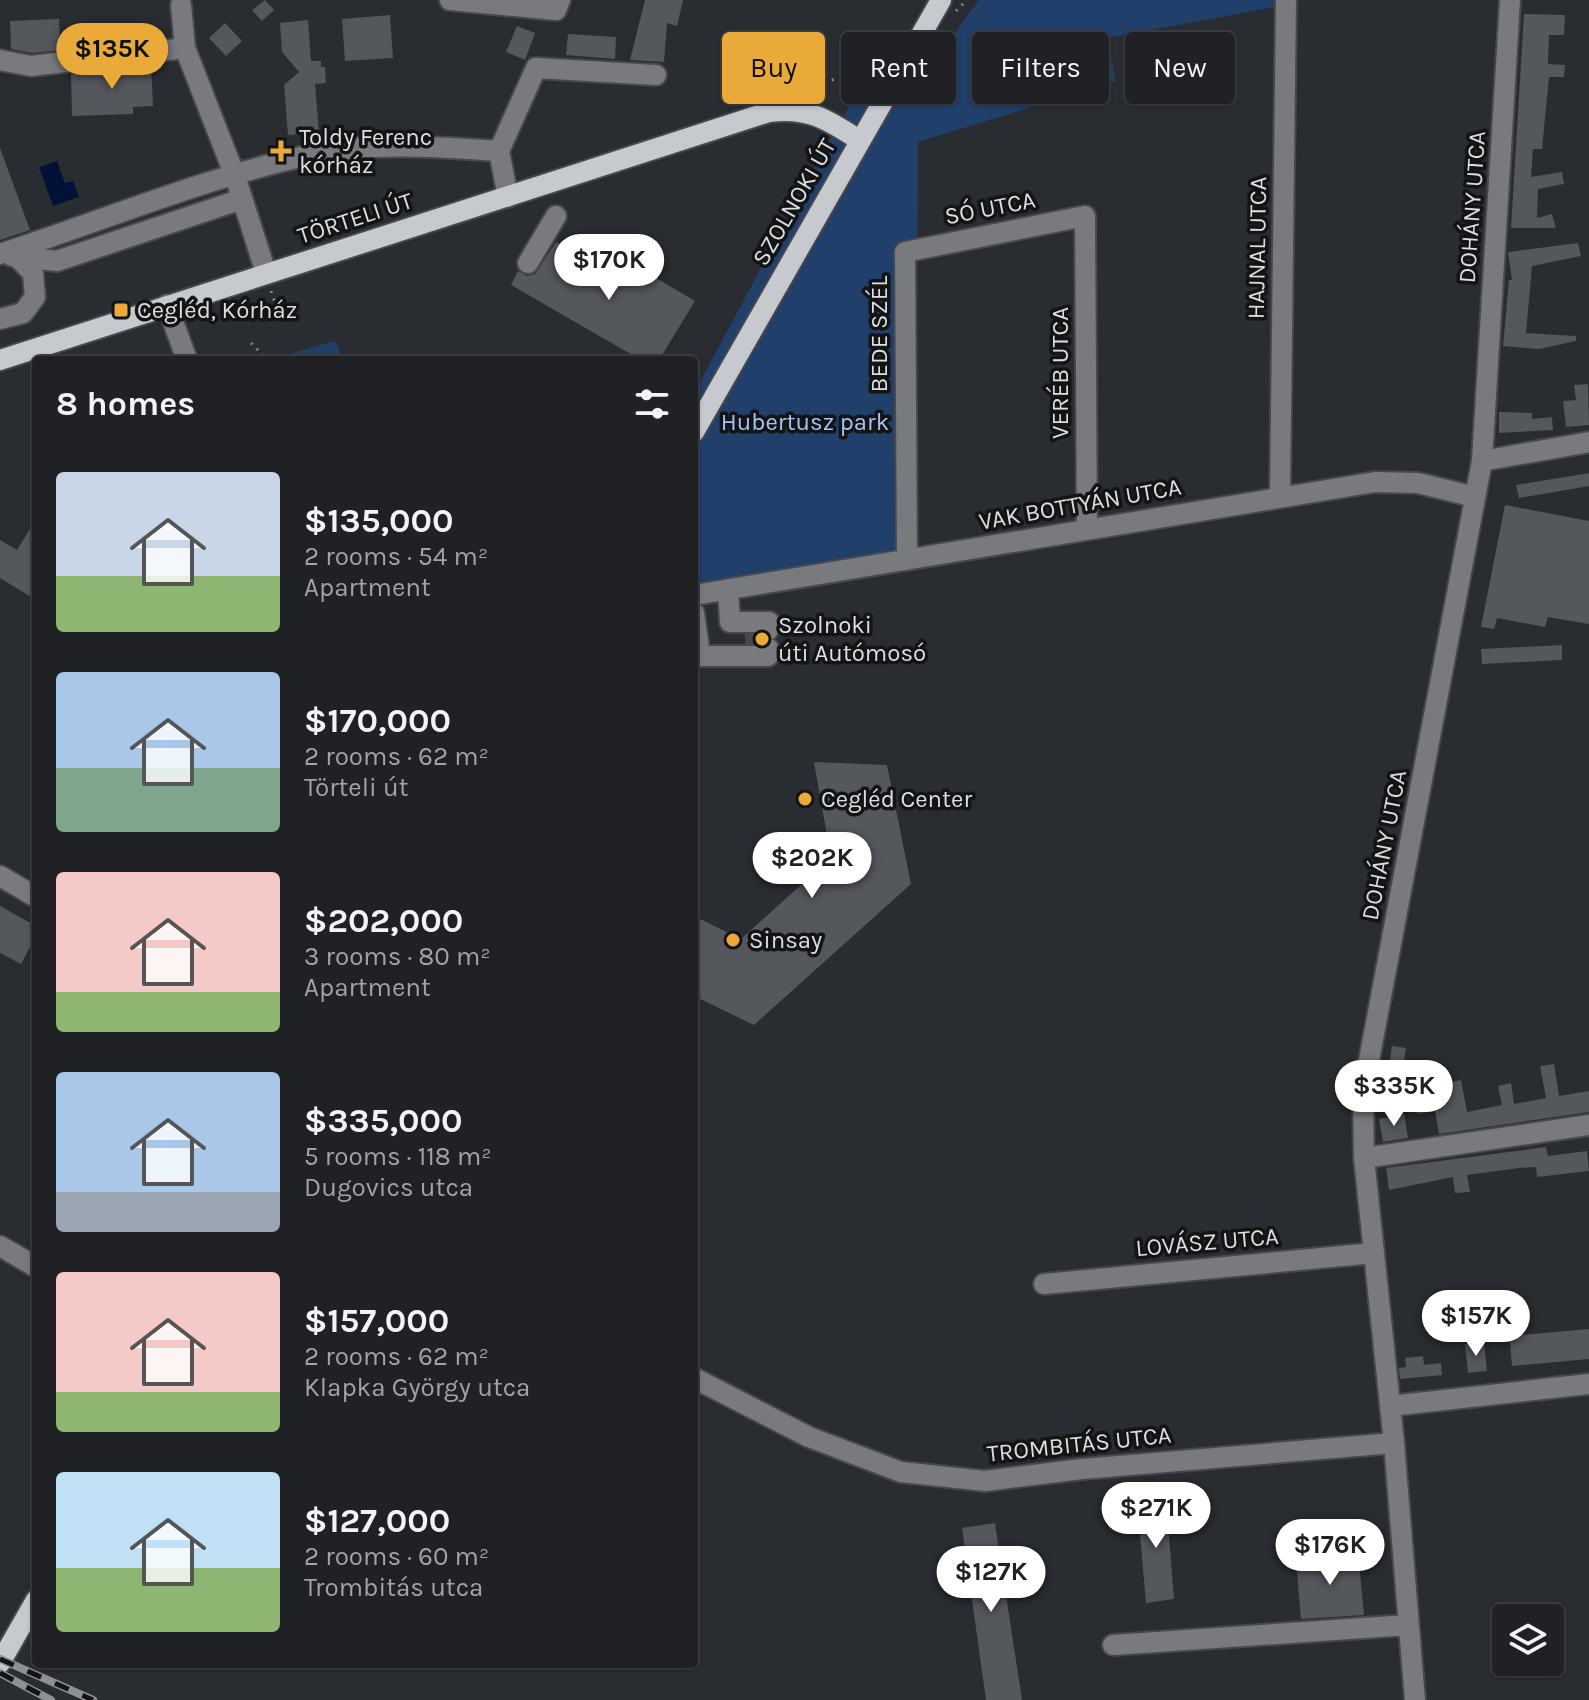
<!DOCTYPE html>
<meta charset="utf-8">
<style>
body{margin:0;font-family:Karla,sans-serif;background:#27292c;color:#f1f3f6;height:100vh;display:flex;flex-direction:column;font-size:30px;white-space:nowrap}
*{box-sizing:border-box;margin:0}
p{font-size:26px;color:#a1a3a6}
.icon{flex:none;width:44px;height:44px;fill:none;stroke:currentColor;stroke-width:2;stroke-linecap:round;stroke-linejoin:round}
.map{position:relative;flex:1;overflow:hidden}
.details{position:absolute;left:32px;top:356px;width:666px;height:1312px;display:flex;flex-direction:column;background:#1f2124;border-radius:8px;box-shadow:0 2px 6px #0004,0 0 0 2px #3c3e41}
.details>*{flex:none}
.guide{position:absolute;left:722px;top:32px;width:746px;height:72px;display:flex;gap:16px}
.fabs{position:absolute;left:1492px;top:1604px;display:grid;gap:16px}
.fabs a{display:grid;place-items:center;width:72px;height:72px;border-radius:8px;background:#1f2124;box-shadow:0 2px 6px #0004,0 0 0 2px #3c3e41;font-size:40px}
.price{position:absolute;translate:-50% -68px;padding:0 18px;border-radius:28px;background:#fff;color:#222;font-size:26px;line-height:52px;filter:drop-shadow(0 2px 4px #0008)}
.price::after{content:'';position:absolute;left:50%;top:48px;width:24px;height:18px;margin-left:-12px;background:inherit;clip-path:polygon(0 0,100% 0,50% 100%)}
.price.current{background:#eaaa39;color:#111}
ul{padding:0;list-style:none}
li{display:flex;align-items:center;gap:24px;height:200px;padding:0 24px}
li span{display:grid;place-items:center;flex:none;width:224px;height:160px;border-radius:8px;color:#555}
li>.icon{margin-inline-start:auto}
span .icon{width:96px;height:96px;fill:#fffc;stroke-width:1}
li b{font-size:34px}
h2{display:flex;justify-content:space-between;align-items:center;height:96px;padding:0 24px;font-size:34px}
.pill{padding:0 28px;border-radius:8px;background:#1f2124;box-shadow:0 2px 6px #0004,0 0 0 2px #3c3e41;font-size:28px;line-height:72px}
.pill.current{background:#eaaa39;color:#111}
.map>svg:first-child{display:block}
.green{fill:#203f6a}
.water{fill:#001235}
.building{fill:#54575c}
.lines{fill:none;stroke-linecap:round;stroke-linejoin:round}
.minor-tunnel{stroke:#44474b;stroke-width:20;stroke-dasharray:20 10;stroke-linecap:butt}
.minor-casing{stroke:#46484c;stroke-width:24}
.major-casing{stroke:#46484c;stroke-width:24}
.path{stroke:#838589;stroke-width:3;stroke-dasharray:2 6;stroke-linecap:butt}
.minor{stroke:#797a7d;stroke-width:20}
.major{stroke:#c6c9ce;stroke-width:20}
.rail-casing{stroke:#8e9194;stroke-width:8}
.rail{stroke:#131416;stroke-width:5;stroke-dasharray:15;stroke-linecap:butt}
.poi-dot{fill:#eaaa39;stroke:#131416;stroke-width:3}
.labels{text-anchor:middle;stroke-width:7;stroke-linejoin:round;paint-order:stroke}
.poi-label{font-size:24px;fill:#dcdee1;stroke:#131416;text-anchor:start}
.street-label{font-size:24px;fill:#dcdee1;stroke:#131416}
.park-label{font-size:24px;fill:#a4c4f2;stroke:#131416}
</style>
<div class="map">
<svg width="1589" height="1700" viewBox="0 0 1589 1700">
<rect width="100%" height="100%" fill="#292c30"/>
<!-- green -->
<path class="green" d="M979,0h296v7l-167,31 8,43 -198,61 -2,404 -222,39v-192l143,-267 46,-70 36,25z
M335,341l9,19h-76z"/>
<!-- water -->
<path class="water" d="M57,161l8,22 8,-2 6,16 -26,9 -14,-39z"/>
<!-- building -->
<path class="building" d="M265,0l9,10 -12,11 -10,-11z
M645,0h38l-6,26 -10,-3 -3,39 -34,-2z
M1524,14l41,1 -1,20h-15l-1,29 17,1 -1,12h-15l-7,72h-9l-2,28 31,-5 2,12 -26,5 -1,29 15,-4 4,14h-45z
M390,15l3,43 -48,3 -3,-42z
M59,19l1,31 -28,3 -21,-4 -1,-28z
M308,20l3,41h10v6h4l1,16 -11,1 4,49 -31,2 -4,-50 15,-13 -17,-20 -2,-29z
M225,23l17,18 -16,15 -17,-18z
M517,26l18,7 -10,27 -19,-8z
M568,34l48,3 -1,22 -49,-4z
M151,65l2,41 -20,1v7l-61,2 -1,-42z
M0,148l30,82 -30,10z
M556,242l77,41 8,-14 54,32 -36,59h-18l-130,-75 7,-14 9,5 8,-2z
M1578,243l3,13 -49,10 -6,67 50,3v5l-37,8 -36,-3 6,-66h3l-4,-28z
M1588,384l1,41 -23,2 -3,-26 13,-1 -2,-15z
M1499,412l33,1v6l20,-2 1,13 -54,3z
M1589,473v13l-70,12 -3,-13z
M1505,505l84,16v103l-41,-7 -3,10 -48,-9 -3,11 -13,-2z
M36,519v81l-36,-22v-38l17,10z
M1562,645v15l-80,4 -1,-15z
M814,762l73,3 24,119 -157,141 -60,-29v-80l47,23 90,-81z
M0,906l36,20v10l-15,28 -21,-11z
M1392,1046l14,2 -5,33 -14,-2z
M1554,1064l5,32 30,-5v21l-150,22 -4,-23 -18,3 -5,-31 13,-2 1,6 35,-7 6,32 35,-7 -4,-19 13,-3 3,21 32,-6 -6,-32z
M1404,1114l4,24 -25,4 -4,-23z
M1546,1147l2,9 39,-5 2,20 -52,6 -1,-10 -17,1 -52,7 3,17 -15,1 -2,-16 -64,13 -3,-22z
M1589,1329v30l-77,7 -3,-35 12,-1v5z
M1484,1342l3,29 -19,2 -3,-29z
M1423,1356l1,9 17,-2 1,12 -42,4 -1,-11 7,-1 -1,-9z
M1166,1499l8,100 -28,4 -9,-102z
M995,1523l27,177h-36l-24,-172z
M1358,1552l6,63 -63,4 -5,-58z"/>
<g class="lines">
<!-- minor-tunnel -->
<path class="minor-tunnel" d="M755,648v-17"/>
<!-- minor casing -->
<g class="minor-casing">
<path id="minor" d="M450,0l106,10 4,-10
M181,5l4,43 50,128 31,97
M0,60l31,6 154,-18
M508,197l-9,-46 37,-83 120,7
M0,254c102,-33 204,-76 309,-99 62,-13 128,-8 190,-4
M12,256l45,5 185,-62
M528,263l28,-47
M167,305l20,55
M0,319l23,-6 12,-16 -2,-24 -16,-16
M1482,461l107,-19
M1280,496l6,-496
M907,560l-2,-308 180,-36 2,313
M728,589l2,33h39l-1,8
M694,595l681,-113 43,1 57,14
M694,613l6,43h68v-8
M0,876l36,21
M1364,1158l225,-33
M0,1246l36,21
M1044,1284l330,-31
M694,1378l115,59 92,35 84,9 97,-12 312,-26
M1390,1406l199,-22
M1113,1645l295,-20
M1415,1700l-21,-257 -30,-285 -1,-66 119,-631 28,-461"/>
</g>
<!-- major casing -->
<g class="major-casing">
<path id="major" d="M0,360l769,-248c39,-5 58,7 90,28
M694,432l247,-432
M0,1663l36,-63"/>
</g>
<!-- path -->
<path class="path" d="M956,11l11,-11
M794,93l79,-27 16,-14
M271,291l5,15
M251,343l17,17"/>
<!-- minor -->
<use href="#minor" class="minor"/>
<!-- major -->
<use href="#major" class="major"/>
<!-- rail casing -->
<g class="rail-casing">
<path id="rail" d="M0,1659l93,41
M0,1673l51,27"/>
</g>
<!-- rail -->
<use href="#rail" class="rail"/>
</g>
<!-- markers -->
<g class="poi-dot">
<path d="M277 139h8v8h8v8h-8v8h-8v-8h-8v-8h8z"/>
<rect x="113" y="302" width="16" height="16" rx="4"/>
<circle cx="762" cy="639" r="8"/>
<circle cx="805" cy="799" r="8"/>
<circle cx="733" cy="940" r="8"/>
</g>
<g class="labels">
<!-- poi labels -->
<g class="poi-label">
<text x="299" y="145">Toldy Ferenc<tspan x="299" dy="28">kórház</tspan></text>
<text x="137" y="318">Cegléd, Kórház</text>
<text x="778" y="633">Szolnoki<tspan x="778" dy="28">úti Autómosó</tspan></text>
<text x="821" y="807">Cegléd Center</text>
<text x="749" y="948">Sinsay</text>
</g>
<!-- street labels -->
<g class="street-label">
<text transform="translate(794 202) rotate(-60)" y="8">SZOLNOKI ÚT</text>
<text transform="translate(1472 207) rotate(-86)" y="8">DOHÁNY UTCA</text>
<text transform="translate(990 208) rotate(-11)" y="8">SÓ UTCA</text>
<text transform="translate(355 218) rotate(-18)" y="8">TÖRTELI ÚT</text>
<text transform="translate(1257 248) rotate(-89)" y="8">HAJNAL UTCA</text>
<text transform="translate(879 334) rotate(-90)" y="8">BEDE SZÉL</text>
<text transform="translate(1060 373) rotate(-90)" y="8">VERÉB UTCA</text>
<text transform="translate(1080 504) rotate(-10)" y="8">VAK BOTTYÁN UTCA</text>
<text transform="translate(1384 845) rotate(-79)" y="8">DOHÁNY UTCA</text>
<text transform="translate(1207 1242) rotate(-5)" y="8">LOVÁSZ UTCA</text>
<text transform="translate(1079 1444) rotate(-6)" y="8">TROMBITÁS UTCA</text>
</g>
<!-- park labels -->
<g class="park-label">
<text x="805" y="430">Hubertusz park</text>
</g>
</g>
</svg>
<div class="fabs">
<a><svg class="icon" aria-label="layers" viewBox="0 0 24 24"><path d="M12 4l9 5-9 5-9-5zM3 14l9 5 9-5"/></svg></a>
</div>
<b class="price current" style="left:112px;top:91px">$135K</b>
<b class="price" style="left:609px;top:302px">$170K</b>
<b class="price" style="left:812px;top:900px">$202K</b>
<b class="price" style="left:1394px;top:1128px">$335K</b>
<b class="price" style="left:1476px;top:1358px">$157K</b>
<b class="price" style="left:1156px;top:1550px">$271K</b>
<b class="price" style="left:1330px;top:1587px">$176K</b>
<b class="price" style="left:991px;top:1614px">$127K</b>
<div class="guide">
<a class="pill current">Buy</a>
<a class="pill">Rent</a>
<a class="pill">Filters</a>
<a class="pill">New</a>
</div>
<section class="details">
<h2>8 homes<svg class="icon" aria-label="filters" viewBox="0 0 24 24"><path d="M4 7h16M4 17h16"/><circle cx="9" cy="7" r="2"/><circle cx="15" cy="17" r="2"/></svg></h2>
<ul>
<li><span style="background:linear-gradient(#c9d6e8 65%,#8fb573 0)"><svg class="icon" aria-label="home" viewBox="0 0 24 24"><path d="M3 11l9-7 9 7M6 9v11h12V9"/></svg></span><div><b>$135,000</b><p>2 rooms · 54 m²</p><p>Apartment</p></div></li>
<li><span style="background:linear-gradient(#a9c7e8 60%,#7fa58c 0)"><svg class="icon" aria-label="home" viewBox="0 0 24 24"><path d="M3 11l9-7 9 7M6 9v11h12V9"/></svg></span><div><b>$170,000</b><p>2 rooms · 62 m²</p><p>Törteli út</p></div></li>
<li><span style="background:linear-gradient(#f6c9c9 75%,#8fb573 0)"><svg class="icon" aria-label="home" viewBox="0 0 24 24"><path d="M3 11l9-7 9 7M6 9v11h12V9"/></svg></span><div><b>$202,000</b><p>3 rooms · 80 m²</p><p>Apartment</p></div></li>
<li><span style="background:linear-gradient(#a9c7e8 75%,#9aa5b1 0)"><svg class="icon" aria-label="home" viewBox="0 0 24 24"><path d="M3 11l9-7 9 7M6 9v11h12V9"/></svg></span><div><b>$335,000</b><p>5 rooms · 118 m²</p><p>Dugovics utca</p></div></li>
<li><span style="background:linear-gradient(#f6c9c9 75%,#8fb573 0)"><svg class="icon" aria-label="home" viewBox="0 0 24 24"><path d="M3 11l9-7 9 7M6 9v11h12V9"/></svg></span><div><b>$157,000</b><p>2 rooms · 62 m²</p><p>Klapka György utca</p></div></li>
<li><span style="background:linear-gradient(#bfe0f5 60%,#8fb573 0)"><svg class="icon" aria-label="home" viewBox="0 0 24 24"><path d="M3 11l9-7 9 7M6 9v11h12V9"/></svg></span><div><b>$127,000</b><p>2 rooms · 60 m²</p><p>Trombitás utca</p></div></li>
</ul>
</section>
</div>
